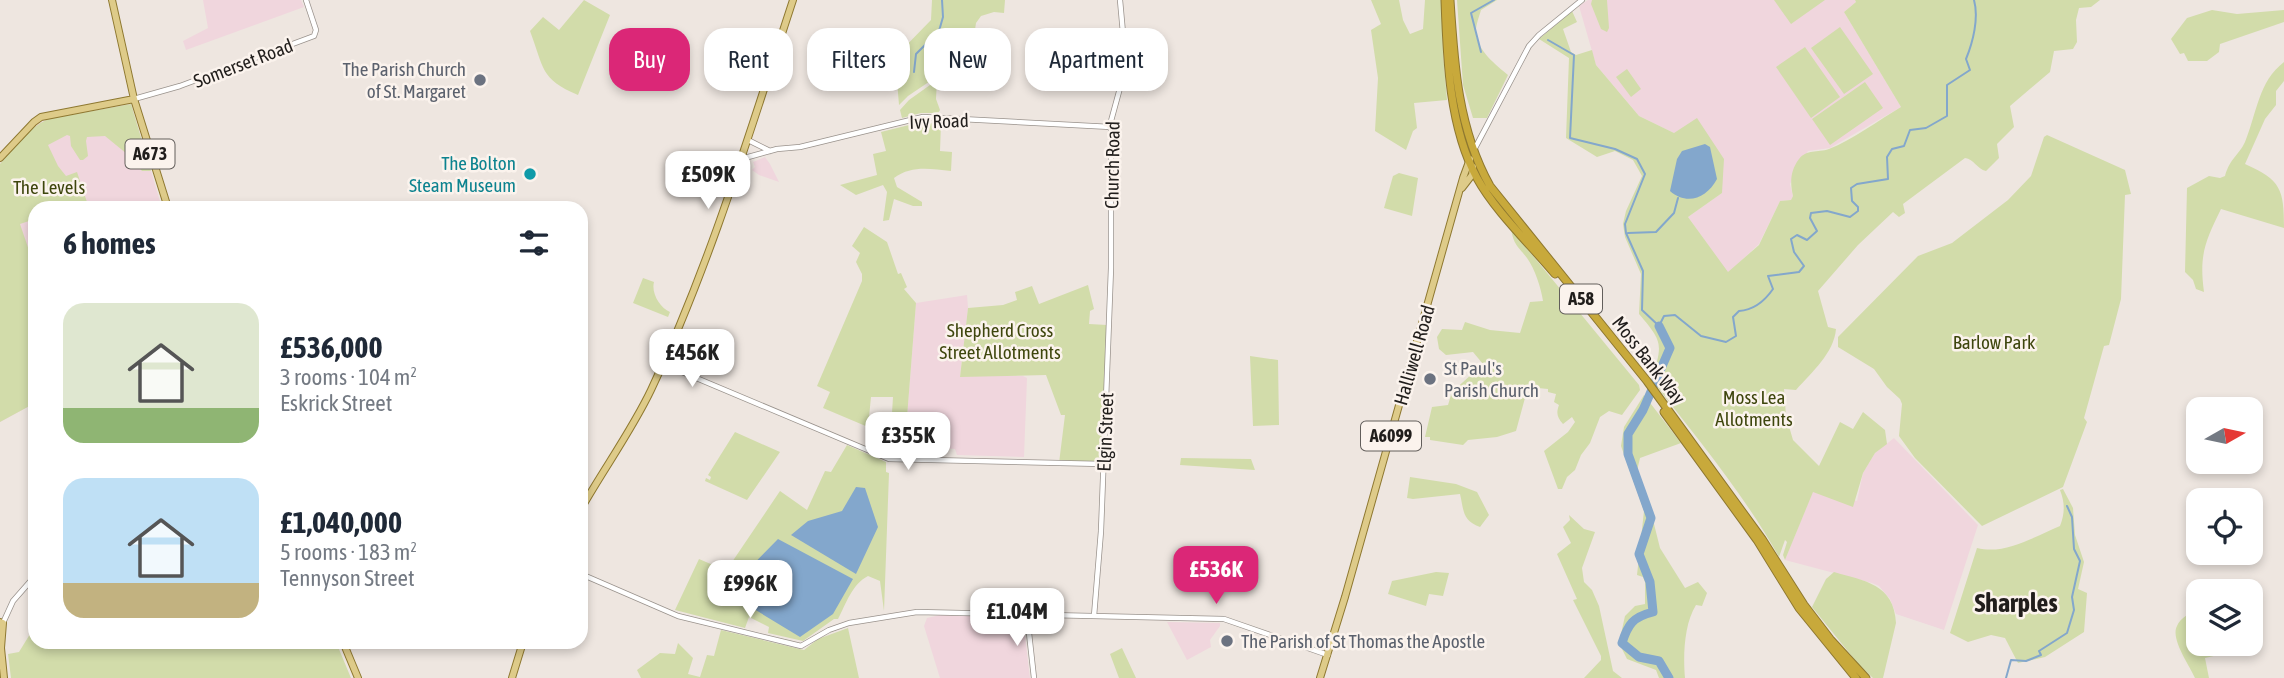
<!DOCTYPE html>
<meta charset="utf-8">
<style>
body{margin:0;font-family:"Asap Condensed",sans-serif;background:#f6f6f7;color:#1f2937;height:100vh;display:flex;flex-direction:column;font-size:26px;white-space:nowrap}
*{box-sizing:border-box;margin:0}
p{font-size:23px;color:#747a83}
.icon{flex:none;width:38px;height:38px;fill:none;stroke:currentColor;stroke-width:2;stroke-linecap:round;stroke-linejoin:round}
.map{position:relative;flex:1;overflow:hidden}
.drawer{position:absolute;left:28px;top:201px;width:560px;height:448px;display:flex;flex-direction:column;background:#fff;border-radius:21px;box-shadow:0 4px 10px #0003}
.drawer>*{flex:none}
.banner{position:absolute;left:609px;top:28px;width:665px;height:63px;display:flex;gap:14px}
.needle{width:46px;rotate:81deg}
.controls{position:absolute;left:2186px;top:397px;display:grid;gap:14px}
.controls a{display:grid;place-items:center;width:77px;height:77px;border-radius:14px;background:#fff;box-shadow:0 4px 10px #0003;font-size:35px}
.price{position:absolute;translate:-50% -60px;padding:0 16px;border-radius:14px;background:#fff;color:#222;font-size:23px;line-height:46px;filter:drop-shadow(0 2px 4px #0008)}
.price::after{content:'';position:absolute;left:50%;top:42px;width:21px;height:16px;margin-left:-10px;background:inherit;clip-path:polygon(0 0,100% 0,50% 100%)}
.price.on{background:#db2777;color:#fff}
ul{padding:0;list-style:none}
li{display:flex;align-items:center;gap:21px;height:175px;padding:0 35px}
li span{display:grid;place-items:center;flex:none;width:196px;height:140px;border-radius:21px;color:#555}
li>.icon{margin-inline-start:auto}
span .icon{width:84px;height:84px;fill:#fffc;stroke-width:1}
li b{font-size:30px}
h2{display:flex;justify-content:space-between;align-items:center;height:84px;padding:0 35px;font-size:30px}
.pill{padding:0 24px;border-radius:21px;background:#fff;box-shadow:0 4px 10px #0003;font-size:24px;line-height:63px}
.pill.on{background:#db2777;color:#fff}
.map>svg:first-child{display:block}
.education{fill:#f0d6dd}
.green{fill:#d2dcaa}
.water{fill:#83a7cc}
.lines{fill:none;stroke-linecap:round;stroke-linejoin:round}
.stream{stroke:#83a7cc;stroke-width:2}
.river{stroke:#83a7cc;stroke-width:9}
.minor-casing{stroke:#99928c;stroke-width:6}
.major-casing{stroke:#8e7830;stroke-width:8}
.highway-casing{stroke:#8e7830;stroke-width:9}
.minor{stroke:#fff;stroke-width:4.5}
.major{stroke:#decb89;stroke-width:6}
.highway{stroke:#c8a93b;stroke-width:7}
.worship-dot{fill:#6b7280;stroke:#fbf3ed;stroke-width:2.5}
.culture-dot{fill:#0f9aa8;stroke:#fbf3ed;stroke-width:2.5}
.labels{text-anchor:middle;stroke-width:5;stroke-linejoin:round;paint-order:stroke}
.shield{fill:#fbf3ed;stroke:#625e5b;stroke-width:2}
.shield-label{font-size:18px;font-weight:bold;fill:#211e1c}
.street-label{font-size:19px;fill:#211e1c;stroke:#fbf3ed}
.worship-label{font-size:19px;fill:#5b616d;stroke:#fbf3ed;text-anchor:start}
.culture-label{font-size:19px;fill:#0d838f;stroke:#fbf3ed;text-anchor:end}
.park-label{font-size:19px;fill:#3e460d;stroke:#fbf3ed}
.district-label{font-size:26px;font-weight:bold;fill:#211e1c;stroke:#fbf3ed}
</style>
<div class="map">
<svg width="2284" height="678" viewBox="0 0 2284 678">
<rect width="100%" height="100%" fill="#eee6e0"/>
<!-- education -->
<path class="education" d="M203,0h98l3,7 -118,43 -3,-9 25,-13z
M1588,0h267l1,2 -12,10 57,95 -71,41 -22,3 -18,33 3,12 -2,4 -11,1 -21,43 -31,29 -40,-56 34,-24 -48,-60 -35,-17 -43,-51 -17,-59z
M131,104l31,104h-127v195l-35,19v-258l37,-40 11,-5z
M765,157l5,7 9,18 -20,-7 -7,-5 3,-3 -2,-5z
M967,295l1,13 -8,68h63l4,2 -3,79 -67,-2 -2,-6 -43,-3 -1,-15 -5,-1 10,-127z
M1894,438l84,87 -34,105 -48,-16 -6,-15 -11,-13 -7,-3 -87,-23 28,-69 44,10 6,-28 12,-20z
M940,615l33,1 7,6 8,-1 5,-4 30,2 7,59h-90l-16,-52 3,-8z
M1167,622l53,1v3l-10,14 1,7 -24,13z"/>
<!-- green -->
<path class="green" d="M584,0l26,15 -32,80c-38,-16 -34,-27 -48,-64l13,-14 16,13z
M932,0h73l-1,13 -10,-1 -13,4 -5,7 -2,13 -14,14v11l-52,35 -9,9 -4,-48 36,-37z
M1371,0h28l4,20 7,14 13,-5 2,-29h17l1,53 4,47 -33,3 3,25 -4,3 -7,19 -31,-19 3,-53 -7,-48 10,-6z
M1457,0h40l-16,10c-2,7 -6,17 -5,24 2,17 20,31 32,41l-21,43h-14l-10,-33z
M1592,0h15l2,28 -2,4 -6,-3 -10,-25z
M1774,0h51l-34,24z
M1855,0h245l-9,7 -12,1 -3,12 1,22 -4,7 -19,2 -4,21 -40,34 4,21 -17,17 2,14 -13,13c-9,-2 -12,-12 -21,-13l-62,46 2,9 -6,4 -6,-5 -35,33 -40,46 10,36 8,2c-2,24 -24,43 -40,61l-12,-1 2,27 7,24 26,26 21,-44 13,7 10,-17 22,18 2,14 -12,9 -12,20 -10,34 -40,-15 -28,68 -2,-5 4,-13 -2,-2 -6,17c-35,-63 -83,-120 -127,-177 10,-36 12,-37 -13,-66l2,-40 -16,-37 -2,-13 3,-13 16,-35 -9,-16 -18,-9 -18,6 -31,-19 3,-80 -30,-19 33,-28 5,11 -14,7 8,23 5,3 16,-5 4,15 43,51 35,17 23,-15 27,41 -2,34 -34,24 40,55 31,-27 21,-44 11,-1 2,-4c-3,-13 -3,-25 6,-37 8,-10 18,-6 30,-10 23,-9 50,-29 72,-42l-57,-95 12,-10z
M2212,10l25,4 47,-4v12l-64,22 -1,8 -12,9h-19l-4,-8 -4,1 -9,-15 16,-21z
M1840,27l33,47 -29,20 -33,-46z
M1805,47l35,50 -29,21 -35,-51z
M2284,62v19l-8,10v14l-11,14 -20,45c36,16 39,25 39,64l-63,-19c-16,33 -22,46 -17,83l-8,-3 -3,-9 -8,-8 2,-84 22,-12 11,2 5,-2c5,-18 14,-21 20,-34 12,-29 13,-60 39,-80z
M1627,69l14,20 -10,8 -15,-20z
M937,80l-1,19 4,11 -2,3h-17l-19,5 -2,-8 9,-10z
M1865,82l18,26 -53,37 -18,-26z
M131,104l20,67h-9l-15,-17 -22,-18 -18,1 -1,4 2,15 -5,4h-3l-9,-14 -1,-10 -3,-1 -19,10 10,21 8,10 11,-4 12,36h-12l-2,-6 -14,6h-26v11l-15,5 15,44v135l-35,19v-258c14,-17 27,-35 48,-45z
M941,123l-1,28 12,1 -1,19c-21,-2 -39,-6 -57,7l3,9 25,15v4h-9l-19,-7 -5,21 -6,1 4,-29 -4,-7 -27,10 -16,-10 37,-10 -4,-21 13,-3 -5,-19 32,-8z
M2047,135l78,35 6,24 -6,1 -4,104 -12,46 -5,1 -20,72 3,4 -24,65 -81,39 -67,-68 -16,-22 3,-32 -2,-5 -13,-12 -13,-18 -36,-22v-10l80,-81 34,-13 56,-43 23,-24 13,-39z
M1399,173l19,5 -6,38 -28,-8 9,-32z
M864,227l23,15 11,32 3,-1 6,14 -3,2 12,14 -10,127 -15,-1 2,-32h-22l-3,30 -45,-19 7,-16 -13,-6 45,-105v-7l-6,-12 4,-9 -8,-7z
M1511,229l128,156 1,5 -18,25 -13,-4 -9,6 -10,26 -9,12 -6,15 -8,7 -5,12h-4l-14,-38 24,-19 7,-10 -3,-5 -9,7c-6,-7 -7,-11 -4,-19l-5,-3 2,-8 -8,-2v-3l-20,-2 -12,44 -19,6 -29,3 -5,5 -33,-5v-3h-5l7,-30 16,-2 4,-13 31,-28 -10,-12 -27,3 -7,-6 -2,-12 5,-8 20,1 3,-8 25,8 30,3 10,-31 13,-1c-2,-13 -8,-32 -16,-43 -9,-12 -13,-12 -16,-29z
M643,278l11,4c-3,11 6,26 16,30l-2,5 -35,-14z
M1088,285l6,24 -4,2 -1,13 18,1 -4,139 -44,-1 6,-48h-4l-15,-40 -86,2 8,-69 35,-3 14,-5 -2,-8 17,-6 7,18z
M1250,356l28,4 1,65 -26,1z
M1644,395l37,48 -41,15 -3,13 11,29 12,48 25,40 13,-6 9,11 -5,13 -6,-1c-12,19 -13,51 -11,73h-26l-3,-8 -29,-11 -8,-16 6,-27 10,-10 10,-2v-22l-2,-5 -6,-2 7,-64 -23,-65 3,-19z
M735,432l45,20 -33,48 -42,-19 1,-3 4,2 1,-3 -3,-2z
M847,445l39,17v10l3,1 -5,138 -4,-30 -12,-5c-16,8 -22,28 -30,43h-4l-31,22 -35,-8 1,-6 -20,-10 -4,11 -70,-18 24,-51 14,6 2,-3 13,6 52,-77 27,19 18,-39 6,1z
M1181,458l70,1 4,11 -75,-5z
M1410,477l46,7 21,8 12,23 -9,12c-18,-7 -16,-16 -20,-33l-47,5 -6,-1z
M2063,489l10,19 2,27 9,27 -6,27 9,4 -3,39 -39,25 -27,6 -13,-25 -14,-3 -23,7 -18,-9 27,-85c29,7 56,-11 83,-22 5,-13 5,-23 0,-36z
M1569,515l15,14 11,3 -13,36 2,14 8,8 7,16 14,65 9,7h-38l17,-18v-4l-28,-56 4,-1 -20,-45 14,-11 -8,-16 7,-7z
M1436,572l13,1 -6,23 -14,-2 -3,12 -38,-12 4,-13z
M1834,572c31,9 60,12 62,51l-13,55h-10l-14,-13 -47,-58 14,-28z
M2198,607v37h46l-13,8 -26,6 4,20h-14c-5,-12 -25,-39 -18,-52 3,-8 15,-14 21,-19z
M35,626v16h301l15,36h-340l-3,-24 11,-2z
M848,628l11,50h-218l-4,-8 23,-17 15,1 3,-11 15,15 -5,16 12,3 7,-22 7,1 7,-26 83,20 14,-11z
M1122,648l14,30h-17l-9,-24z"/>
<!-- water -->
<path class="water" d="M1705,144l5,3 7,32c-10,19 -30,27 -47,12l7,-32 5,-8z
M856,487l9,1 13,39 -22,47 -65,-39 17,-14 34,-10z
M778,539l75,40 -20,35 -33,23 -74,-45z"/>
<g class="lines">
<!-- stream -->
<path class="stream" d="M1548,40l26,15 -4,83 45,11 22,10 8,15 -20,50 1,9 17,38 -1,39 17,16 5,-10 11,-1 26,21 25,6 10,-6 -3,-19 6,-6c15,-1 25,-9 34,-22l-5,-13 31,-4 5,-6 -10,-14 -3,-13 6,-4 10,5 10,-9 -7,-13 1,-5 16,-2 23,6 8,-6v-4l-6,-6 -1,-13 6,-4 31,-5 -1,-22 5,-8 12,-3 6,-16 16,-2 21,-12v-31l23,-15 -4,-11c7,-17 13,-41 8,-59
M1481,52l-10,-39 23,-13
M914,72l2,-18 23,-23 4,-14 -1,-17
M1628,233l28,-1 18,-19 4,-15
M2006,678l5,-18 15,1 15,-6 -2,-4 28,-18 7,-23 -2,-13 8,-36 -6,-12 -2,-32 -5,-11"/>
<!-- river -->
<path class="river" d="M1659,326l11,22 -27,62 -15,24v20l23,64 -12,36 11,28 3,30c-20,5 -25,12 -31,31l17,14 20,4 10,17"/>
<!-- minor casing -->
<g class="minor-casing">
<path id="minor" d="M134,99l46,-13 134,-50 2,-6 -10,-30
M748,140l22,11
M1474,150l55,-104 10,-11 43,-35
M741,159l36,-10 23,-2 123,-30 188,10
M663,364l226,95 214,5
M581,574l97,42 123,30 28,-16 20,-7 68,-11 307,7 104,36
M1027,615l7,63
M1094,616l7,-85 10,-263v-147l15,-55 -6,-66
M3,623l10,-22 22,-25"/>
</g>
<!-- major casing -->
<g class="major-casing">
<path id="major" d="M112,0l22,99 34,109
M0,158l34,-36 7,-5 93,-18
M1462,188l10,-13 1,-8
M581,509c22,-39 51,-79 70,-119 59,-125 99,-259 142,-390
M0,622l3,1 -2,25 3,30
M343,642l15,36
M512,678l11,-36
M1320,678l25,-81 118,-419 7,-19"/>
</g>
<!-- highway casing -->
<g class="highway-casing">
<path id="highway" d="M1445,0c2,57 4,127 32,178 18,33 54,67 78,96
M1450,0c4,64 8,129 40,186l157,195 115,158 42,66 26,34 36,39
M1664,412l93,128 42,68 57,70"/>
</g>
<!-- minor -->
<use href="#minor" class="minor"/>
<!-- major -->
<use href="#major" class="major"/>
<!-- highway -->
<use href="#highway" class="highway"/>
</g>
<!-- markers -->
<g class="worship-dot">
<circle cx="480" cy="80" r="7"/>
<circle cx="1430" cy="379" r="7"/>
<circle cx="1227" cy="641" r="7"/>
</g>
<circle class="culture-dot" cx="530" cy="174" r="7"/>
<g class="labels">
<!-- shield labels -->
<g class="shield">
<rect x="125.5" y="139.5" width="49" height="29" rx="5"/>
<rect x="1560" y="284.5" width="42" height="29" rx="5"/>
<rect x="1361" y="421.5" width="60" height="29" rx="5"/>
</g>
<g class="shield-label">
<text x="150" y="160">A673</text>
<text x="1581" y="305">A58</text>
<text x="1391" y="442">A6099</text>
</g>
<!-- street labels -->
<g class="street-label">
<text transform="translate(243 63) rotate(-21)" y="7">Somerset Road</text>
<text transform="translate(939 121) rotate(-2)" y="7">Ivy Road</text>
<text transform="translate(1112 165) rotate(-89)" y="7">Church Road</text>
<text transform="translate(1414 355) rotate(-74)" y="7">Halliwell Road</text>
<text transform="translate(1649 360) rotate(52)" y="7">Moss Bank Way</text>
<text transform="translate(1105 432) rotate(-88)" y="7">Elgin Street</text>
</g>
<!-- worship labels -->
<g class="worship-label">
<text x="466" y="76" text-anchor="end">The Parish Church<tspan x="466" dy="22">of St. Margaret</tspan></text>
<text x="1444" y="375">St Paul's<tspan x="1444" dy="22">Parish Church</tspan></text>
<text x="1241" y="648">The Parish of St Thomas the Apostle</text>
</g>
<!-- culture labels -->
<g class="culture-label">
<text x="516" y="170">The Bolton<tspan x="516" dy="22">Steam Museum</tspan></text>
</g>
<!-- park labels -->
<g class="park-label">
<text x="49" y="194">The Levels</text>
<text x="1000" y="337">Shepherd Cross<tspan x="1000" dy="22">Street Allotments</tspan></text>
<text x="1994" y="349">Barlow Park</text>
<text x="1754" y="404">Moss Lea<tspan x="1754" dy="22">Allotments</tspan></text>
</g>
<!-- district labels -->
<g class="district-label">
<text x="2016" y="612">Sharples</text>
</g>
</g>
</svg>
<div class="controls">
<a><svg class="needle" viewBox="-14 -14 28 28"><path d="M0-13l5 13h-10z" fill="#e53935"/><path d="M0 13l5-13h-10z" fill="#747a83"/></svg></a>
<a><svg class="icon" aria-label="locate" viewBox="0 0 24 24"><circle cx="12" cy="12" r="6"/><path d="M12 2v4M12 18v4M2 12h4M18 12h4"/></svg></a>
<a><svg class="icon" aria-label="layers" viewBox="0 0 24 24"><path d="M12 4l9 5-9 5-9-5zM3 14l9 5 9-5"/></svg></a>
</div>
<b class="price" style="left:708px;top:211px">£509K</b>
<b class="price" style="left:692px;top:389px">£456K</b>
<b class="price" style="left:908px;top:472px">£355K</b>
<b class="price on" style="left:1216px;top:606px">£536K</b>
<b class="price" style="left:750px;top:620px">£996K</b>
<b class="price" style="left:1017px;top:648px">£1.04M</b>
<div class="banner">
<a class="pill on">Buy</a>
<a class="pill">Rent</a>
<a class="pill">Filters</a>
<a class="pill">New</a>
<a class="pill">Apartment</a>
</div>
<section class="drawer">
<h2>6 homes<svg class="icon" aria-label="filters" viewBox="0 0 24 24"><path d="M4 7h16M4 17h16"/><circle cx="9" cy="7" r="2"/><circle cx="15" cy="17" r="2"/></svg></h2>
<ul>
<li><span style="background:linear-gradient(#dfe7d0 75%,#8fb573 0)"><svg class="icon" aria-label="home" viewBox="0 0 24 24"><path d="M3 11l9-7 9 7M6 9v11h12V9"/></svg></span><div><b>£536,000</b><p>3 rooms · 104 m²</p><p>Eskrick Street</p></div></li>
<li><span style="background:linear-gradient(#bfe0f5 75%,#c2b280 0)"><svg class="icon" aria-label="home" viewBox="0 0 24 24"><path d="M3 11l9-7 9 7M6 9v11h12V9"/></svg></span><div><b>£1,040,000</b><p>5 rooms · 183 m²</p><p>Tennyson Street</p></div></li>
</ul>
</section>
</div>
